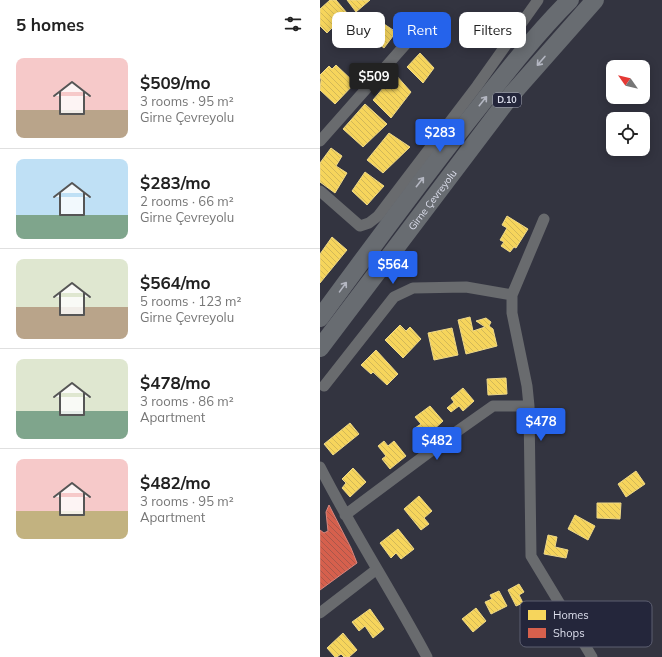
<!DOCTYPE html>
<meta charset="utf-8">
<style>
body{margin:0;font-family:Mulish,sans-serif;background:#f6f6f6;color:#222;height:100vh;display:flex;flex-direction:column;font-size:15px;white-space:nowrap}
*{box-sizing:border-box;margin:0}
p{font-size:13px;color:#767676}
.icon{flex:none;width:22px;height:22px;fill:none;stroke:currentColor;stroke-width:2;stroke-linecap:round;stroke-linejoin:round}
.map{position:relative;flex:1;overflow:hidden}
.drawer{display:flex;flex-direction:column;background:#fff;width:320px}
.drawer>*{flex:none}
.hud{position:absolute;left:12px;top:12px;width:270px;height:36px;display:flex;gap:8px}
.needle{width:26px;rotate:304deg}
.controls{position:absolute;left:286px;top:60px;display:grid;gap:8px}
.controls a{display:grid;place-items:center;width:44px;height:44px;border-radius:8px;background:#fff;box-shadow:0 2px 10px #0003;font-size:20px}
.price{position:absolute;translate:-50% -34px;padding:0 9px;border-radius:4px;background:#2563eb;color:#fff;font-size:13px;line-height:26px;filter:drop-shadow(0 1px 2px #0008)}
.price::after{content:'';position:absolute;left:50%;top:24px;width:12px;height:9px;margin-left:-6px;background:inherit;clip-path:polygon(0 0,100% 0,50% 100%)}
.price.current{background:#222;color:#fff}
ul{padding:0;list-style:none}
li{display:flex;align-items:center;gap:12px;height:100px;padding:0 16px}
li+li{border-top:1px solid #e0e0e0}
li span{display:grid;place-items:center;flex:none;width:112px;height:80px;border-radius:8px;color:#555}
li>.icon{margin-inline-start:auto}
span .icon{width:48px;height:48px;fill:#fffc;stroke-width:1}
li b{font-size:17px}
h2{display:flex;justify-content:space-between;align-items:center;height:48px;padding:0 16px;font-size:17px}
.tag{padding:0 14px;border-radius:8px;background:#fff;box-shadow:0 2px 10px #0003;font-size:14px;line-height:36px}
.tag.current{background:#2563eb;color:#fff}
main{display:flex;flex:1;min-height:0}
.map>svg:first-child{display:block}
.homes{fill:url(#homes-back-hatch);stroke:#eed888}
.shops{fill:url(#shops-back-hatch);stroke:#d8867d}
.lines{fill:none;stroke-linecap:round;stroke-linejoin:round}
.minor{stroke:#696b6e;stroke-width:11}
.trunk{stroke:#686c71;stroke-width:18}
.oneway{stroke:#b4b7c2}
.labels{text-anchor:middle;stroke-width:4;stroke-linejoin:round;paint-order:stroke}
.shield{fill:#24263b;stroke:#a6a8b8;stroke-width:1}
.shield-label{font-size:9px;font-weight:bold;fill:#dddfed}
.street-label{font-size:10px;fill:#dddfed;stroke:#24263b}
.key{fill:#24263b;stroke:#5c5e70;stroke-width:1}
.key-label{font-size:11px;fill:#dddfed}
</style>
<main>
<section class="drawer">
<h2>5 homes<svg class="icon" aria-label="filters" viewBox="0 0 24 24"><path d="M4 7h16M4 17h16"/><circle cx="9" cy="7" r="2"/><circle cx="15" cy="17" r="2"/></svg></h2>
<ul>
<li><span style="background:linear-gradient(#f6c9c9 65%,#b9a48a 0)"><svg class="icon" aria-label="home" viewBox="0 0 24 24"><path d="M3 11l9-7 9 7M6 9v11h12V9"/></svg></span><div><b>$509/mo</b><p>3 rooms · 95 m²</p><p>Girne Çevreyolu</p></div></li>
<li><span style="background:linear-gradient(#bfe0f5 70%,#7fa58c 0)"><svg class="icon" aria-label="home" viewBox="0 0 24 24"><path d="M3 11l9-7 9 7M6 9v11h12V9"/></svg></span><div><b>$283/mo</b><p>2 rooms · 66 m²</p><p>Girne Çevreyolu</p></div></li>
<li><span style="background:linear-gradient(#dfe7d0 60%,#b9a48a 0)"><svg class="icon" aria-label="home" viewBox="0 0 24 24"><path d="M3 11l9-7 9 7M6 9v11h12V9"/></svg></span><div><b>$564/mo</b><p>5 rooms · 123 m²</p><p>Girne Çevreyolu</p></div></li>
<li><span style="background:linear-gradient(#dfe7d0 65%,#7fa58c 0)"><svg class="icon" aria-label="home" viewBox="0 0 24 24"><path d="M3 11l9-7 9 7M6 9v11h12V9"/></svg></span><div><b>$478/mo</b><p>3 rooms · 86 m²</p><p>Apartment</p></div></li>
<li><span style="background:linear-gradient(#f6c9c9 65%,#c2b280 0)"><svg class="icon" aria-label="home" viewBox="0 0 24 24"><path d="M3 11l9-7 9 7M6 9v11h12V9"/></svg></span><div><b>$482/mo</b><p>3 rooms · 95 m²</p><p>Apartment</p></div></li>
</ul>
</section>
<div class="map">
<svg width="342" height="657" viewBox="0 0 342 657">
<defs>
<pattern id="homes-back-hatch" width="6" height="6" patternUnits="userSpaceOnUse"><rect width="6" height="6" fill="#f6d55c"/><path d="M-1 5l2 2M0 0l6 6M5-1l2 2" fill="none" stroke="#d2b858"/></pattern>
<pattern id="shops-back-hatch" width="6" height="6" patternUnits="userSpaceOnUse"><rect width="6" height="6" fill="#d6604d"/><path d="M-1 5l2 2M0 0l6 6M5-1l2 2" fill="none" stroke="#aa574b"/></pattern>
</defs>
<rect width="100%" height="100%" fill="#333440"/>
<!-- homes -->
<path class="homes" d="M10,0h6l11,13 -20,20 -7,-7v-17z
M27,0h23l-14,12z
M61,22l15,10 -12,16 -14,-11z
M100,53l14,15 -11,15 -16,-16z
M16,65l19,18 -20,21 -15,-14 1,-10 -1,-5 9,-9 3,3z
M75,74l16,18 -20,26 -18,-18z
M45,104l22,20 -24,23 -20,-18z
M69,133l21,14 -27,26 -16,-13z
M11,148l11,8 -6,10 11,7 -12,20 -15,-11v-19z
M45,172l19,14 -17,19 -15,-14z
M187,216l21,13 -12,19 -2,-1 -4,5 -9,-6 3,-4 -4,-2 7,-12 -5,-3z
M12,237l15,13 -27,33v-29z
M150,317l3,14 12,-4 -9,-6 10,-3 5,4 -2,4 4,3 4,17 -31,8 -8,-34z
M80,325l6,6 4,-4 11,12 -18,19 -18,-18z
M132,328l6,27 -24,5 -6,-27z
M56,350l22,24 -11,11 -14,-13 -2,2 -10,-9z
M186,378l1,16 -19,1 -1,-16z
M143,388l11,13 -11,10 -4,-5 -8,6 -4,-4 7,-6 -3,-4z
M110,406l13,15 -12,11 -4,-5 -8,6 -4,-5 6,-4 -6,-7z
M30,423l9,11 -26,21 -9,-11z
M64,441l4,5 6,-5 12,15 -16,13 -8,-10 4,-3 -8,-10z
M33,468l13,14 -16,15 -8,-9 4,-5 -4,-4z
M316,471l9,13 -19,13 -8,-13z
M99,496l13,15 -8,7 5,6 -8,6 -17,-21z
M277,503h24l-1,16 -23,-1z
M255,515l20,11 -7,14 -20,-11z
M78,529l16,20 -13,10 -5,-6 -5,5 -11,-15z
M228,535l9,2 -2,10 13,3 -2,8 -22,-4z
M199,584l5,8 -5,3 4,8 -7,3 -8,-16z
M179,591l8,15 -16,8 -6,-12 7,-3 -2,-4z
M156,608l10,13 -13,11 -11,-13z
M50,609l14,20 -11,9 -8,-12 -6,5 -7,-9z
M23,633l14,17 -8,7h-5l-3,-3 -4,3h-2l-8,-9z"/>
<!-- shops -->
<path class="shops" d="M9,505l22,43 6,15 -37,27v-60l4,3 4,-2 -2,-19z"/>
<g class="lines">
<!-- minor -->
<path class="minor" d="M0,141l92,-104
M0,191l40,35 9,-3 9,-7 99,-130 61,-86
M224,219l-32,76v18l15,73 2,20 2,150 61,101
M4,386l70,-89 19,-9 53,-1 46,8
M0,467c33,65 73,126 107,190
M25,515l114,-85 34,-24h36
M0,613l57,-44"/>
<!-- trunk -->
<g class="trunk">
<path d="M0,318c52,-71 104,-142 159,-211 29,-37 58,-74 91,-107"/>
<path id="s1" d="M0,348l192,-254 83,-94"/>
</g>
</g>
<!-- one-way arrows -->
<defs><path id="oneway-shaft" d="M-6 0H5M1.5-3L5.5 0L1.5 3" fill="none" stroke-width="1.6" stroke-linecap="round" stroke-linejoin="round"/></defs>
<g class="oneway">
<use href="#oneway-shaft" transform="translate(221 61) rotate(131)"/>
<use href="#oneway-shaft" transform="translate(163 101) rotate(-51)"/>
<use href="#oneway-shaft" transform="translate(100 182) rotate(-52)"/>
<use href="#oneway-shaft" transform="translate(23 287) rotate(-54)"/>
</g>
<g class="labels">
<!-- shield labels -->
<rect class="shield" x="173" y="93" width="28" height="14" rx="3"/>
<g class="shield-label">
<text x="187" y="103">D.10</text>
</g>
<!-- street labels -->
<g class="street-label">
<text dy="4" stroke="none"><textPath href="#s1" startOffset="186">Girne Çevreyolu</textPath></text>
</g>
</g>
<!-- legend -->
<rect x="200" y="601" width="132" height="46" rx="6" class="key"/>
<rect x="208" y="610" width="18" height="10" fill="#f6d55c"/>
<rect x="208" y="628" width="18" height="10" fill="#d6604d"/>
<g class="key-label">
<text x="233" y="619">Homes</text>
<text x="233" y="637">Shops</text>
</g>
</svg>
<div class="controls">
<a><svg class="needle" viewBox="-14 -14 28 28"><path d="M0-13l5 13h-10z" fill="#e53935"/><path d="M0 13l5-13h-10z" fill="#767676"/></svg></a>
<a><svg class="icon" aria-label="locate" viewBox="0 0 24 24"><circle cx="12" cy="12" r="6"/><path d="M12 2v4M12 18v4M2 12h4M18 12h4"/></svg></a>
</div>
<b class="price current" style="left:54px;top:97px">$509</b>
<b class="price" style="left:120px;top:153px">$283</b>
<b class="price" style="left:73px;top:285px">$564</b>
<b class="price" style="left:221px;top:442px">$478</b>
<b class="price" style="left:117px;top:461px">$482</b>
<div class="hud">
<a class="tag">Buy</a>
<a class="tag current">Rent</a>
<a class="tag">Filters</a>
</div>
</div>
</main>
